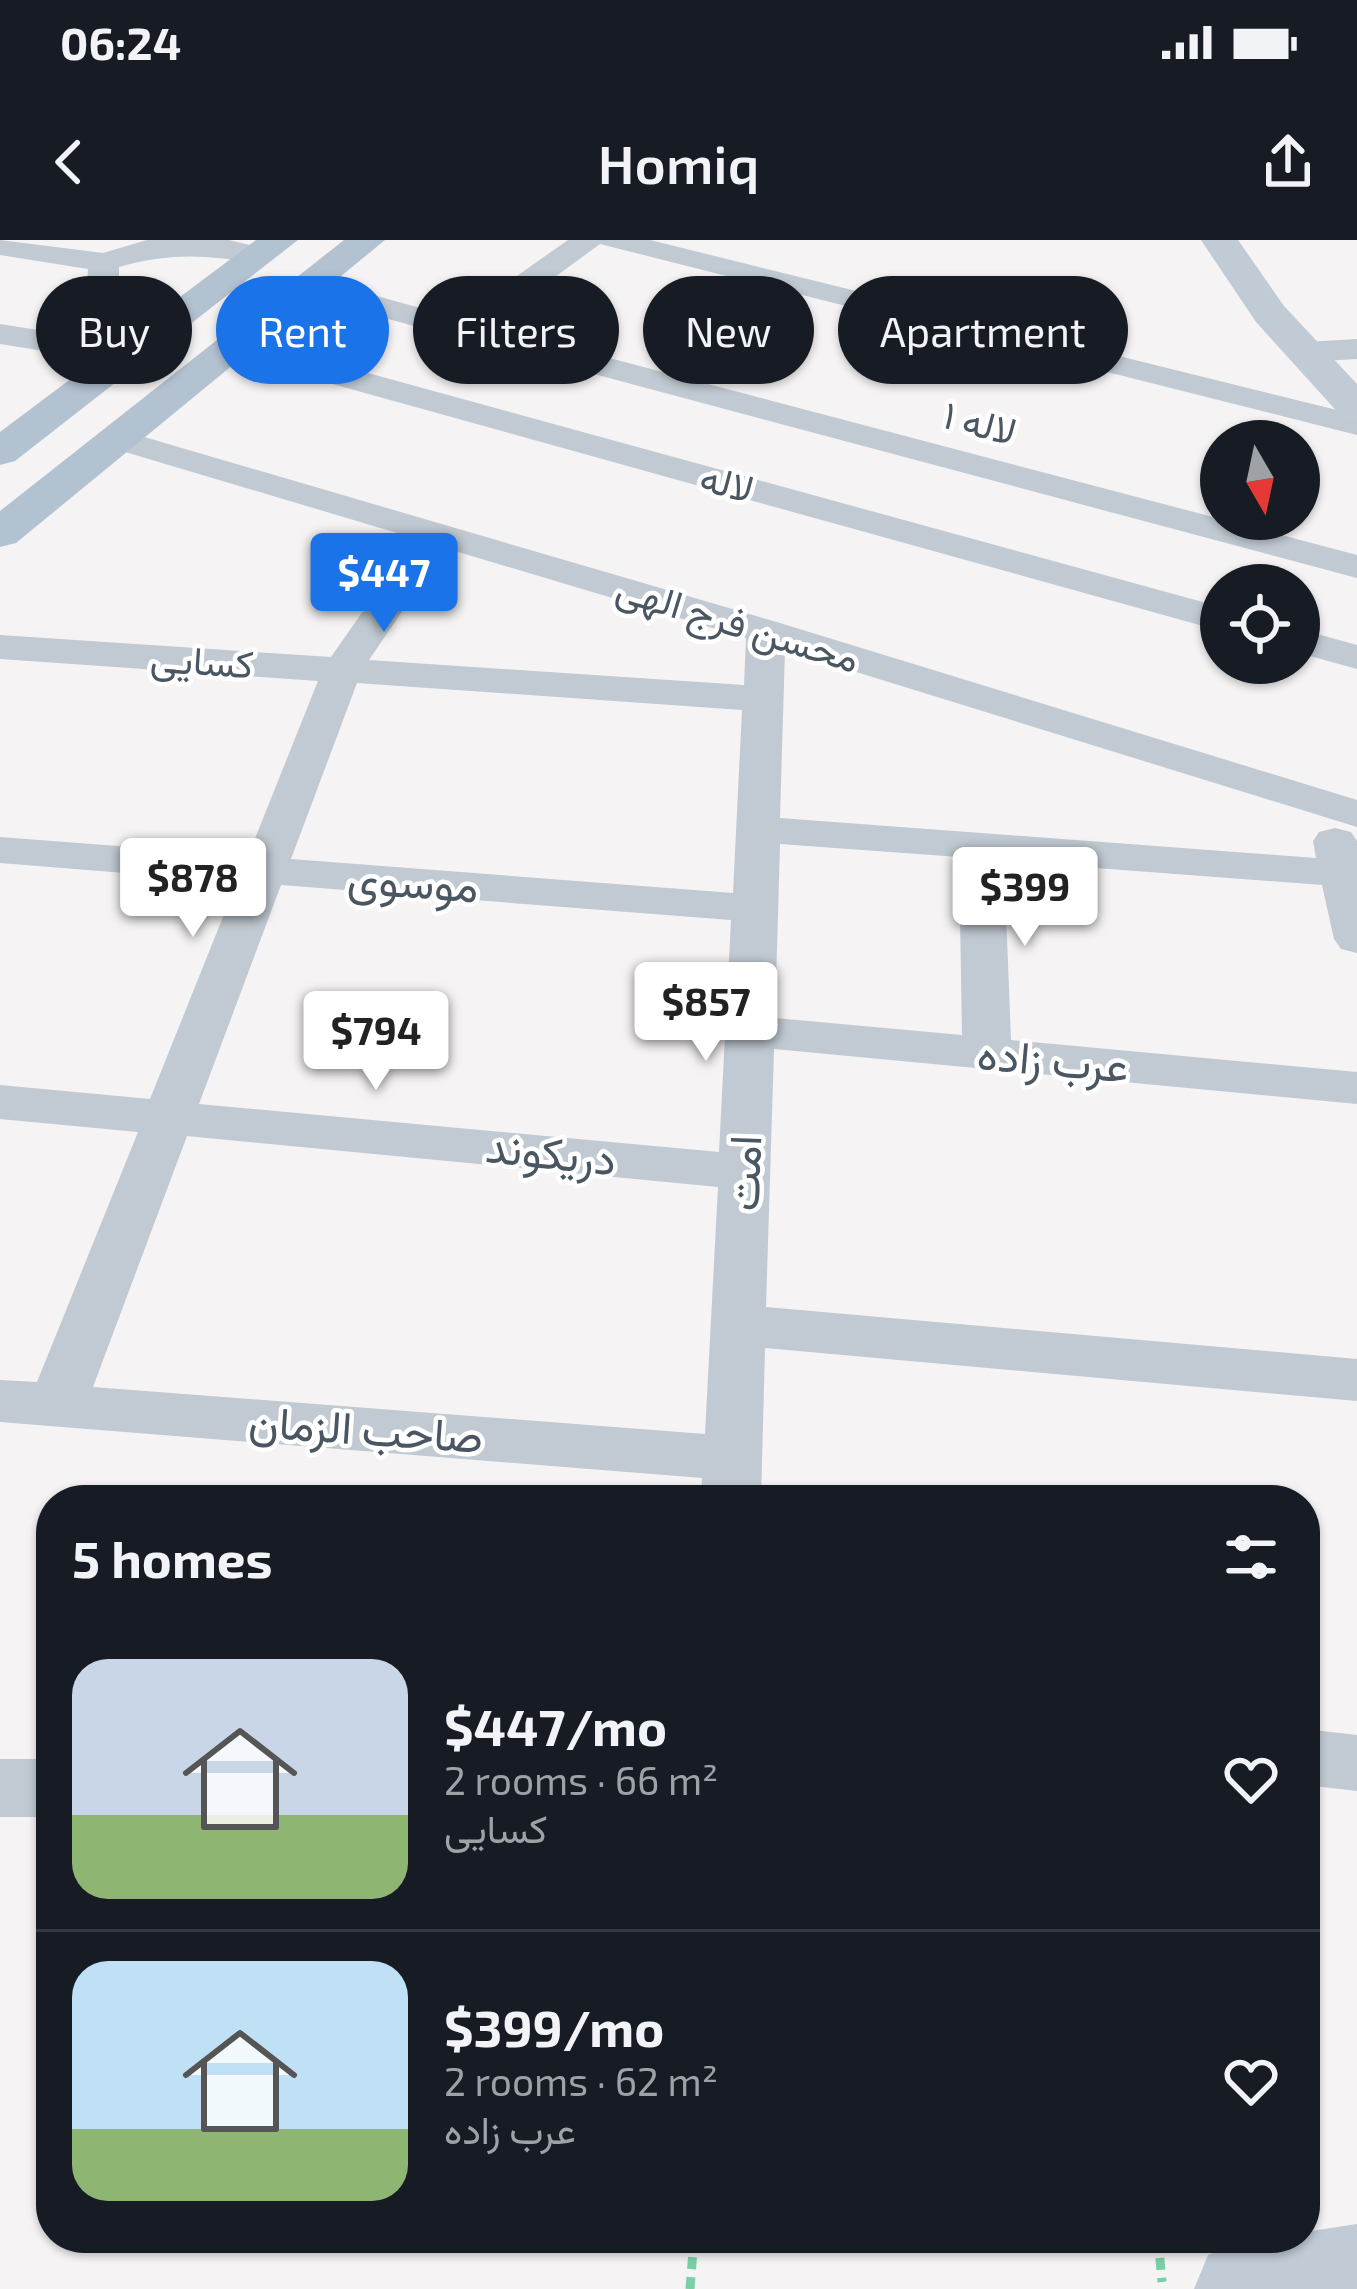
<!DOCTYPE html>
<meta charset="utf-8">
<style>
body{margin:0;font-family:"Exo 2",Vazirmatn,sans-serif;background:#20242c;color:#f1f3f6;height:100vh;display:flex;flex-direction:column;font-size:45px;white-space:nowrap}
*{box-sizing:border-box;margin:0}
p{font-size:39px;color:#9ea1a6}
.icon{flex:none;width:66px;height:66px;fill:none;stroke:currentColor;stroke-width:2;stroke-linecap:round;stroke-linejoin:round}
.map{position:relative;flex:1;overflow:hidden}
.sheet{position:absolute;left:36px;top:1245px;width:1284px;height:768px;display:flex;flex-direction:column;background:#171b24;border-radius:48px;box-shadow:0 3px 9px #0004}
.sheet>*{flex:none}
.hud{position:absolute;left:36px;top:36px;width:1287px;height:108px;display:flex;gap:24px}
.needle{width:78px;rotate:171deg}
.fabs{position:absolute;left:1200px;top:180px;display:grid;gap:24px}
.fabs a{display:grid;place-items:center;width:120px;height:120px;border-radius:50%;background:#171b24;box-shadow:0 3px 9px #0004;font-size:60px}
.price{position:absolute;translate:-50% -102px;padding:0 27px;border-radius:12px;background:#fff;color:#222;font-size:39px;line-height:78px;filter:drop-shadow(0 3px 6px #0008)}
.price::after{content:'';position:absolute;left:50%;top:72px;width:36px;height:27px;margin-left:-18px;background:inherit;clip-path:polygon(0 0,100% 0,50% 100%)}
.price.selected{background:#1a73e8;color:#fff}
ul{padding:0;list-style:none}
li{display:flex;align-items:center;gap:36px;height:300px;padding:0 36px}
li+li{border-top:3px solid #363941}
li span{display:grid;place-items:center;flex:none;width:336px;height:240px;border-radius:36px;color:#555}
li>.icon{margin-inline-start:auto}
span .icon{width:144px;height:144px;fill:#fffc;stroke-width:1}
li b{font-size:51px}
h2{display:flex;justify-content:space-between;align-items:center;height:144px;padding:0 36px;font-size:51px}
.tag{padding:0 42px;border-radius:54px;background:#171b24;box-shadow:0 3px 9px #0004;font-size:42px;line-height:108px}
.tag.selected{background:#1a73e8;color:#fff}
.status{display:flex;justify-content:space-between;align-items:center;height:84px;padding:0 60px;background:#171b24;direction:ltr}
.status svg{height:33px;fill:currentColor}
header{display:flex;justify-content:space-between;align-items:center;height:156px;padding:0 36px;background:#171b24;font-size:54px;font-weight:600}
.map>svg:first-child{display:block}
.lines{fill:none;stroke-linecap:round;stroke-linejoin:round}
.path{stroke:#7ad0a6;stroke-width:9;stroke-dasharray:12 8;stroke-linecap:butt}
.street{fill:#c1cad2;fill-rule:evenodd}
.secondary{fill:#c1cbd6;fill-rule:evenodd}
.primary{fill:#b3c2d1;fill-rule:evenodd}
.labels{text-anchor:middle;stroke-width:9;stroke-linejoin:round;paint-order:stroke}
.far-street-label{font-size:39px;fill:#4a5661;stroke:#fff}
.street-label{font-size:45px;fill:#4a5661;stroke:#fff}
</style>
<div class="status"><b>06:24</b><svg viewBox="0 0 49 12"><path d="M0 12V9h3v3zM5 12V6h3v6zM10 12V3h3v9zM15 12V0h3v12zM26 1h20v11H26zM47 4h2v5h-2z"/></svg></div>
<header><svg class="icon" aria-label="back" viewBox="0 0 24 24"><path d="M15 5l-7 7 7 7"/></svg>Homiq<svg class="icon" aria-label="share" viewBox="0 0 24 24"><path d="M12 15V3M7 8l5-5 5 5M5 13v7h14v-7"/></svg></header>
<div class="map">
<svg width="1357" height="2049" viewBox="0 0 1357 2049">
<rect width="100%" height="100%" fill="#f5f3f3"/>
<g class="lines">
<!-- path -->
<path class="path" d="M1158,1998l4,44
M690,2049l4,-51"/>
<!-- street -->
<path class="street" d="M0,0l103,13 44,-13h82l41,10 4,6 -15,9c-49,-11 -91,-12 -140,2v16l14,13 51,17 5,7 -5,7c-32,8 -78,-17 -97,-42l1,-16 -88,-14z
M568,0h82l707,175v20l-757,-191 -112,82 869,229v23l-995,-266 -5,-7 16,-10 84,23z
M0,84l126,20 16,10 -16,10 -126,-20z
M233,96l988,271v24l-1000,-278 -4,-7 4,-7z
M1357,99v20l-51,3 -16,-10 16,-10z
M117,189l663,194 577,177v27l-572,-177 -5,168 536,40 -3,-17 6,-9 16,-4 16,4 6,9v112l-16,-4 -7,-10 -12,-54 -318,-24 7,179 346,32v32l-583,-55 -8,258 591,52v42l-592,-53 -4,152h-60l1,-22 -702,-56v-42l37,2 101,-250 -138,-13v-34l150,14 87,-217 -237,-19v-26l248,19 70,-175 -318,-22v-24l331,22 83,-119 -309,-92 -5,-7 5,-7zM445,308l301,90 -2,47 -375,-25zM357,443l385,27 -9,183 -442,-34zM780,604l179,13 3,178 -187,-17zM281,645l450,35 -12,232 -520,-48zM187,896l531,51 -13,247 -612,-47z
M1299,389l58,16v24l-58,-16z
M1305,1489l52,6v56l-52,-6z
M0,1519h51v58h-51z"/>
<!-- secondary -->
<path class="secondary" d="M1201,0h37l46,66 73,78v36l-15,-3 -86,-95z
M1357,1984v65h-163l14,-34 34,-14 63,-3v-6z"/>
<!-- primary -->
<path class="primary" d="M256,0h42l-283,221 -15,4v-33z
M344,0h41l-369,303 -16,4v-36z"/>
</g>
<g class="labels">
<!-- far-street labels -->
<g class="far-street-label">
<text transform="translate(980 183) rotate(15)" y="14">لاله ۱</text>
<text transform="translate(727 243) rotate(15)" y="14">لاله</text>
<text transform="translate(738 383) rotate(17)" y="14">محسن فرج الهی</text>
<text transform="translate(202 421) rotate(4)" y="14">کسایی</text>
</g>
<!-- street labels -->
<g class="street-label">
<text transform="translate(413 642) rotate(4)" y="16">موسوی</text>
<text transform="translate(1053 820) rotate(5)" y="16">عرب زاده</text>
<text transform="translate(551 913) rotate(6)" y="16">دریکوند</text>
<text transform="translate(744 933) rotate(-88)" y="16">امت</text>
<text transform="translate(366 1189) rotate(4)" y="16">صاحب الزمان</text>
</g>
</g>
</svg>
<div class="fabs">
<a><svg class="needle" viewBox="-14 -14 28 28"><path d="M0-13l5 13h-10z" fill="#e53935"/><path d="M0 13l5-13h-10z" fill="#9ea1a6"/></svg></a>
<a><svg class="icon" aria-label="locate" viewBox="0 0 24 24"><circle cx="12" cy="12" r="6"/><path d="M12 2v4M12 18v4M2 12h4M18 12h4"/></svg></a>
</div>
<b class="price selected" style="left:384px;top:395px">$447</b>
<b class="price" style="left:193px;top:700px">$878</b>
<b class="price" style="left:1025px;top:709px">$399</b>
<b class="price" style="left:706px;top:824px">$857</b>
<b class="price" style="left:376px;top:853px">$794</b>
<div class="hud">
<a class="tag">Buy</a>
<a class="tag selected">Rent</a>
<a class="tag">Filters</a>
<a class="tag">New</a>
<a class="tag">Apartment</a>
</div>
<section class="sheet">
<h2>5 homes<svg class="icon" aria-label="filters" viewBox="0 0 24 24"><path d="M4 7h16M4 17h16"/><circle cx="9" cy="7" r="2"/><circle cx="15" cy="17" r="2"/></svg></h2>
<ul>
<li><span style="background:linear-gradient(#c9d6e8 65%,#8fb573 0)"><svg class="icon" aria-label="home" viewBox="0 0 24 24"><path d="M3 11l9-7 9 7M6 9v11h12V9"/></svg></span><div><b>$447/mo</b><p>2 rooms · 66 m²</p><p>کسایی</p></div><svg class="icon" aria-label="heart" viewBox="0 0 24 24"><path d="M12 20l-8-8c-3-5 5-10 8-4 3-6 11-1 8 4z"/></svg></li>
<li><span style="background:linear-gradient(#bfe0f5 70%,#8fb573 0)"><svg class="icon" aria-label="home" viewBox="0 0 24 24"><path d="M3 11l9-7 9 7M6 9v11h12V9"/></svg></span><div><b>$399/mo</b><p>2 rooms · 62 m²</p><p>عرب زاده</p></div><svg class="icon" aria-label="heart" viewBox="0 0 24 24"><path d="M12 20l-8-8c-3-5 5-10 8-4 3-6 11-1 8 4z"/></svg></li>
</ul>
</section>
</div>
